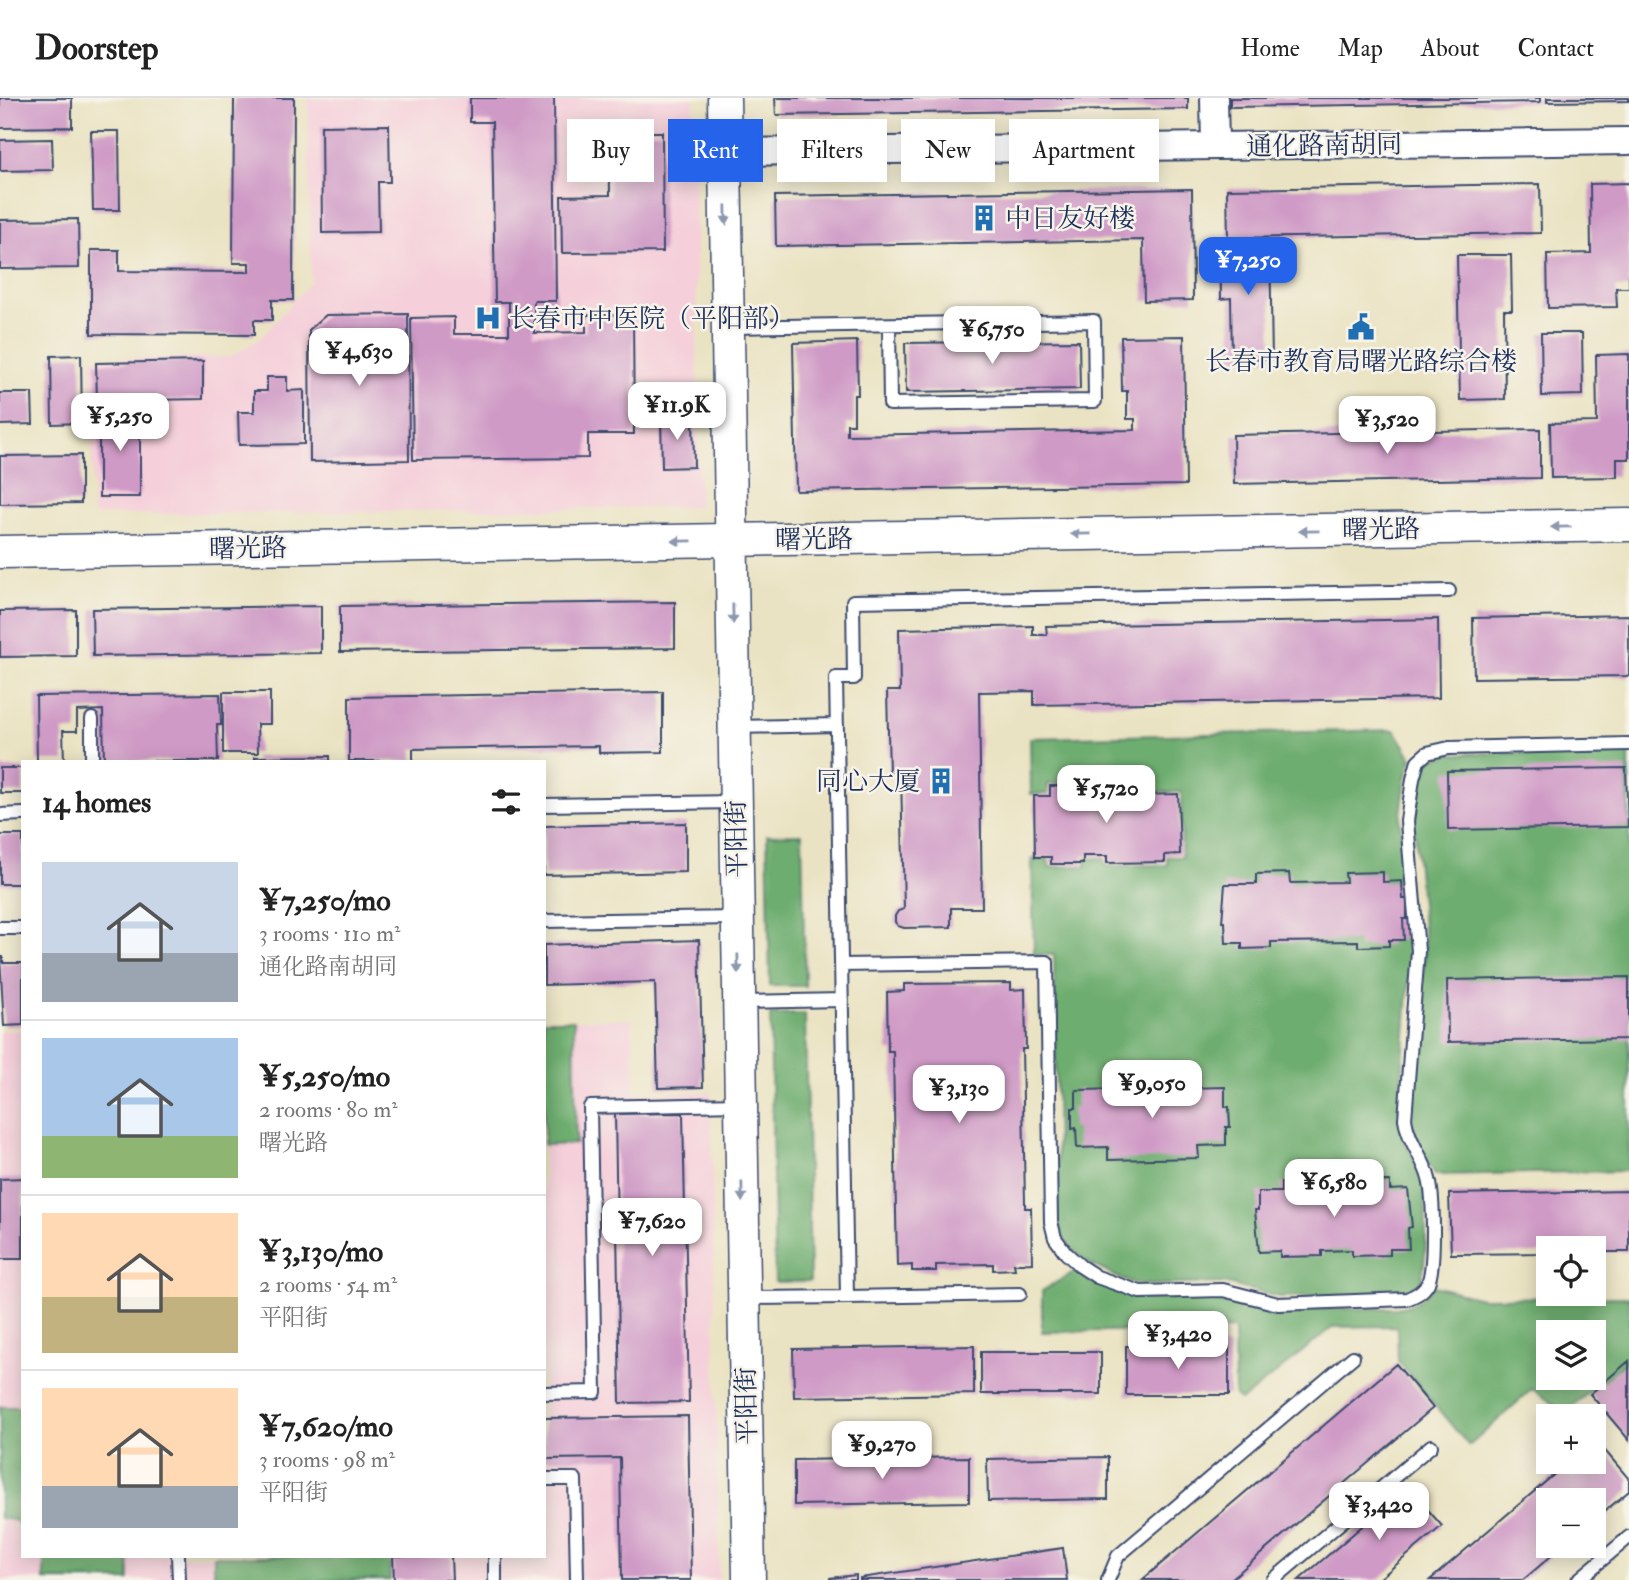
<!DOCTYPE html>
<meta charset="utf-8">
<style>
body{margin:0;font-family:"IM FELL Double Pica","Noto Serif SC",serif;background:#f6f6f6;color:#222;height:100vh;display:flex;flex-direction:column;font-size:26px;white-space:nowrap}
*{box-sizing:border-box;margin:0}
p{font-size:23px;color:#767676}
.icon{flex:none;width:38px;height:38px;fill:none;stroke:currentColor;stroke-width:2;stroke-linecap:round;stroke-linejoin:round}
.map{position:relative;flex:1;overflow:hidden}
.sheet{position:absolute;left:21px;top:662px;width:525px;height:798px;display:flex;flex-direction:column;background:#fff;border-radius:0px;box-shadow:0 4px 18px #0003}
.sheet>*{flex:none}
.banner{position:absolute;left:567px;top:21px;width:665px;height:63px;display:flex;gap:14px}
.controls{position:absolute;left:1536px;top:1138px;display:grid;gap:14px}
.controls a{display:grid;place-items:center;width:70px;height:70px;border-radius:0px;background:#fff;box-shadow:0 4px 18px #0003;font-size:35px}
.price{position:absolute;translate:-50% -60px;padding:0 16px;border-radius:14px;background:#fff;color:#222;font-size:23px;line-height:46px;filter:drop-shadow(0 2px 4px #0008)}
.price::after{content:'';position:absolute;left:50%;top:42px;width:21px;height:16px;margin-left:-10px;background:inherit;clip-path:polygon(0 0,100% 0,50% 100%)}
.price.selected{background:#2563eb;color:#fff}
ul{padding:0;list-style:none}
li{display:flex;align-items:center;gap:21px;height:175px;padding:0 21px}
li+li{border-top:2px solid #e0e0e0}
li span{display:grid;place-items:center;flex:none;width:196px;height:140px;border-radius:0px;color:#555}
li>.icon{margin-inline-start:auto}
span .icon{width:84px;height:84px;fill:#fffc;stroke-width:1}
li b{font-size:30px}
h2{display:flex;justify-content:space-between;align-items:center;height:84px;padding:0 21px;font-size:30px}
.chip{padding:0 24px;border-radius:0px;background:#fff;box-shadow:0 4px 18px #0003;font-size:24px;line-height:63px}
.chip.selected{background:#2563eb;color:#fff}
header{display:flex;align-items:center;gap:42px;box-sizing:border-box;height:98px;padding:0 35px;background:#fff;border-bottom:2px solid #e0e0e0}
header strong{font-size:33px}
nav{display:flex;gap:38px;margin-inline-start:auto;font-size:24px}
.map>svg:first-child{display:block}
.built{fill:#f5cfda}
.forest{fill:#6ead6f;stroke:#446e66;stroke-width:2;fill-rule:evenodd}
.building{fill:#cf9ac6}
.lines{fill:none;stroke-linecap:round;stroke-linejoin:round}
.service-casing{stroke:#3a4a6d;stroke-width:16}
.minor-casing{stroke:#3a4a6d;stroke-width:30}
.tertiary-casing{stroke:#3a4a6d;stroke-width:35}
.service{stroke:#fff;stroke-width:12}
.minor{stroke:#fff;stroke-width:26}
.tertiary{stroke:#fff;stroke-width:32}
.oneway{fill:#8d97ae}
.labels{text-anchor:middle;stroke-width:5;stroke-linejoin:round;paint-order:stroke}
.street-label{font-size:26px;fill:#1b2f5e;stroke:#f7f3e8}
.poi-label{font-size:26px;fill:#1b2f5e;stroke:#f7f3e8;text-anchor:start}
</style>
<header>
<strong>Doorstep</strong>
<nav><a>Home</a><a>Map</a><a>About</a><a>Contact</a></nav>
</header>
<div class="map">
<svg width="1629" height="1482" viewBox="0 0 1629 1482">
<rect width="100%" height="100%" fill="#f7f3e8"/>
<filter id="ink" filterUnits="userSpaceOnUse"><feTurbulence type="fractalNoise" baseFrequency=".0143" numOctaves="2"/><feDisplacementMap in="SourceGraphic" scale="14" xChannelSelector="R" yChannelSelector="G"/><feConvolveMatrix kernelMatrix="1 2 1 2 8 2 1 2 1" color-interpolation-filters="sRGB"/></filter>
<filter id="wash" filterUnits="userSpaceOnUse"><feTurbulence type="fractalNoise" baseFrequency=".00686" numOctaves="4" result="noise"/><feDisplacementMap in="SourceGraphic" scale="28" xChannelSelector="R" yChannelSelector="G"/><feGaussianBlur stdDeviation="1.57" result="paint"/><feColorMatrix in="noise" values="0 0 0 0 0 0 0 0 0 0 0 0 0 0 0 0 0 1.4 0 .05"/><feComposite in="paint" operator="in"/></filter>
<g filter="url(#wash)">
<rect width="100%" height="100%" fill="#eae3c3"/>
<!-- built -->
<path class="built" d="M308,0h386l5,409 -606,8 -2,-156 139,-2 31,-19 50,-56z
M632,921l2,74 77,-1 8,488h-719v-549l23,-1v526h521v-536z"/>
<!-- forest -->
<path class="forest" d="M1395,632l17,28 -6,20 -6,43 9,84 2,46 -12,168c3,27 17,38 23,61 5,16 6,91 -3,103 -5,8 -15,10 -24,11l-116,3 -56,-14 -82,2 -18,-5 -39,-19 -13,-13 -9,-13 -4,-14 -4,-266h-20l-2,-96h16l1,8 37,-1v-7l18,-1 1,8 62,-1v-8h15l-1,-65h-38v-10l-38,1v10h-18l-1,-10 -38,1v10h-17l-1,-56z
M1629,653v420l-194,4 -22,-43 -1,-13 13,-168 -11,-129 5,-41 4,-16 8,-6 19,-5z
M802,736l3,152h-35l-3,-151z
M805,916l5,267 -35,1 -5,-267z
M544,922h30l2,124 -32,1z
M1076,1173l42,22 21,5 83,-2 55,14 119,-2c17,-3 27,-8 37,-22l48,12 148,-1v62l-64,53 -33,-23 -63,57 -71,-85 -1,-35 -64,1 -92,74 -6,-5 -1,-67 -192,3v-41zM1549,1234h45v45h-45z
M0,1309h23v119l-9,-6 -14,-2z
M44,1458h85v24h-85z
M214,1458h176v24h-176z"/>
<g id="blocks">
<!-- building -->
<path class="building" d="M0,0h72v29l-72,1z
M234,0h60l-1,202h-21v20h-18v15l-163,-1v-84h28v21l130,1v-9h-16z
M470,0h84l2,203h-22v32l52,-1v-17h47l1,119h-46v24l-175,2 -2,-142 43,-1v17h55v-32h-14l-3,-180h-22z
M775,0h413v11l-412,6z
M1230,0h310v4l-310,5z
M1547,0h82v3l-82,1z
M389,27l1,57h-12l1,50 -57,1 -1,-107z
M91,33h28l1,79h-27z
M609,34h53l1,120 -101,1 -1,-57 49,-1z
M52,41l1,31 -53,1v-31z
M1629,85v105h-13l1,19 -69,1 -1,-54 44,-1 -1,-69z
M1540,86l1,49 -313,5 -1,-49z
M1192,91l1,111 -49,1 -1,-61 -367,6 -1,-50z
M78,121l1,49 -79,1v-49z
M1220,144h50l2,117 -40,1 -1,-62 -10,1z
M1457,157h54l1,55h-8l1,89 -45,1z
M408,216l1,146 -99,2 -1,-132 17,-15z
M1541,235h41l1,62 -41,1z
M1184,238l2,149 -390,6 -3,-148 64,-2 1,54h-4v29h-7v11l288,-5v-11h-8v-28h-5l-1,-54z
M1079,243l1,48 -174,3 -1,-49z
M1629,256v105h-12v18l-66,1 -1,-55 47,-1 -1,-67z
M81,257l1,68 -30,1 -1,-68z
M203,263v38l-106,2 -1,-38z
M267,279h20v14l17,-1v54l-65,1 -1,-33h16v-21h13z
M0,295h32l1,31 -33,1z
M140,311v88h-41v-87z
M661,318h32l1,51 -32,1z
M1540,331v49l-306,6 -1,-49z
M81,357v48l-81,1v-48z
M675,504v46l-335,4v-46z
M321,508v47l-228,3 -1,-47z
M76,512v46l-76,1v-46z
M1629,517v61l-155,2 -1,-60z
M1438,521l1,79 -405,7v-14l-55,1 3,216h-31v19l-47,1 -6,-2 -3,-4v-6l3,-5 6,-2 -3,-136h-12l-2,-82h13l-1,-62 134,-3v9h14l-1,-9z
M223,594h47v32h-13l1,29h-35z
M663,594v60l-64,1v-7l-186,3v12h-64v-64z
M220,596l1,31h-4l1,36h-114l-1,-51 -26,1v20h-14l1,30h-27l-1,-65z
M330,658v5h-75v-4z
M0,670h23v25h-23z
M1626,670l2,59 -180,3 -1,-59z
M1107,687h34v10l37,-1 2,60 -15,1v7l-58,1v-7h-24v8h-32v-7h-16l-1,-61h16v-10h34v9h23z
M686,725v49l-142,3v-49z
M0,737h23v49h-23z
M1383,774v10l19,-1 1,18h4v20h-4l1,21h-15v6l-31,1v-6l-87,1v6l-29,1v-6h-16l-1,-21h-3l3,-38h31v-10l33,-1 1,10 56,-1 -1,-9z
M699,842l4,147 -45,1 -3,-106 -111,3v-40z
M0,859h3v6h20v62l-19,1z
M1629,879v62l-181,3 -1,-62z
M1011,885v7l14,-1 1,60h-4l3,154v5h6l1,55 -18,1 1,5 -22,1v-6l-57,1v6h-24v-6l-15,1 -4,-215h-5l-1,-59 17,-1v-7z
M1188,980v10l37,-1v20h4l1,20h-4v18l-28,1 1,12 -91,2v-13l-31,1 -1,-20 -4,1v-21h4v-18l57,-1 -1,-10z
M683,1015l6,289 -69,1 -5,-289z
M23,1080v81h-23v-80z
M1390,1083v9l18,-1 4,38 -4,1 1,21h-19v6l-38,1v-6l-30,1v5l-42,1v-6l-21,1 -4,-42h3v-18h23v-9z
M1629,1093v61h-35v-4h-45v5l-98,1 -2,-60z
M974,1248v48l-180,3 -1,-48z
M1126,1248h103v49h-103z
M981,1254h120v42h-120z
M1629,1263v79l-39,-46z
M1396,1266l37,44 -203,172h-88z
M688,1318l3,164h-69l-2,-122 -76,1v-41z
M1596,1342l33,39v12l-35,29v-20h-45v45h15l-41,35h-93l140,-119h24z
M969,1359v45l-175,3v-45z
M1108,1359v42l-120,2 -1,-42z
M1408,1389l34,39 -64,54h-79z
M1063,1450l4,32h-207v-2z
M393,1458h58l1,24h-58z
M856,1477v5h-26v-2z"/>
</g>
</g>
<g filter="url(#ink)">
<use href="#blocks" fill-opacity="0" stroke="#3a4a6d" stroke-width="2"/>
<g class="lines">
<!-- service casing -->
<g class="service-casing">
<path id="service" d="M730,229l364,-6 1,80 -205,3 -1,-79
M92,621v42
M735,629l102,-2
M544,707l191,-3
M0,717l23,-1
M544,823l192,-3
M0,830h23
M841,867l206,-3 4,260 4,16 11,15 14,13 17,11 43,15 83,-2 55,14 129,-5c9,-4 16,-7 21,-16 7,-16 6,-86 1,-104 -5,-21 -21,-37 -24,-60l13,-168 -11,-130 6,-42 5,-18 9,-8 22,-5 180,-4
M741,904l101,-2
M847,1199l173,-3
M744,1200l103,-1 -11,-619h18l-1,-77 596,-10
M544,1295l51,-1 -5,-285 150,-3
M544,1381h31l2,101
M178,1458l1,24
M495,1458v24
M1108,1482l10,-24 235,-199
M1273,1482l158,-134
M1578,1482l51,-43"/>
</g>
<!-- minor casing -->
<g class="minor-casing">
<path id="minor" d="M1214,0l1,48
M725,54l904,-11"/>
</g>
<!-- tertiary casing -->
<g class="tertiary-casing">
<path id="tertiary" d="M724,0l25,1482
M0,454l1629,-27"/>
</g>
<!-- service -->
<use href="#service" class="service"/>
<!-- minor -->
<use href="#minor" class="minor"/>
<!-- tertiary -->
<use href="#tertiary" class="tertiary"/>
</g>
<!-- one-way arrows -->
<defs><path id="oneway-solid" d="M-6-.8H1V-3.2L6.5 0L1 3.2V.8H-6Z" transform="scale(1.75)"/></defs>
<g class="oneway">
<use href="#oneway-solid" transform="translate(726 117) rotate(89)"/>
<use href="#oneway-solid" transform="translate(1561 429) rotate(179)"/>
<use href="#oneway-solid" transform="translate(1309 433) rotate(179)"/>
<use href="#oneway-solid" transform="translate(1081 436) rotate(179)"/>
<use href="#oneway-solid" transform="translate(682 443) rotate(179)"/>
<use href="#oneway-solid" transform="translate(733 516) rotate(89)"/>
<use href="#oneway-solid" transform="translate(738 866) rotate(89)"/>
<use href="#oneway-solid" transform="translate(742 1094) rotate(89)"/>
</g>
</g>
<!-- icons -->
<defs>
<g id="building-bare" transform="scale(2.1)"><path d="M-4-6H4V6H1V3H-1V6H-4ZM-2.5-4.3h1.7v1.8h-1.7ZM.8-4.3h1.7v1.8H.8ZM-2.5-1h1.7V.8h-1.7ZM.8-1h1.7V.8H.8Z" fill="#1f6fb2" stroke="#f7f3e8" stroke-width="2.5" paint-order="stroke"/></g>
<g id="hospital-bare" transform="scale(2.1)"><path d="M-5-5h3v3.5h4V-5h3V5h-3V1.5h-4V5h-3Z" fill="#1f6fb2" stroke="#f7f3e8" stroke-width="2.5" paint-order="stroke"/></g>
<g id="civic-bare" transform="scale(2.1)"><path d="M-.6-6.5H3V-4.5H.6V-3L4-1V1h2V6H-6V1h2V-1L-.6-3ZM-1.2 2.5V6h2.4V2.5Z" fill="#1f6fb2" stroke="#f7f3e8" stroke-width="2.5" paint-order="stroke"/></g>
</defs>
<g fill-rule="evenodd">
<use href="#building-bare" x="984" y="120"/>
<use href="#hospital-bare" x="488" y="220"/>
<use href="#civic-bare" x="1361" y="229"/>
<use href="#building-bare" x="941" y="683"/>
</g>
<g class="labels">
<!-- street labels -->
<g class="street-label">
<text transform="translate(1324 47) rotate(-1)" y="9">通化路南胡同</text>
<text transform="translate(1381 431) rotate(-1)" y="9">曙光路</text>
<text transform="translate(814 441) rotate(-1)" y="9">曙光路</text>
<text transform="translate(248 450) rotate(-1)" y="9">曙光路</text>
<text transform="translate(736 741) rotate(-91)" y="9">平阳街</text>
<text transform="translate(746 1308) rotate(-91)" y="9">平阳街</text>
</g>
<!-- poi labels -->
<g class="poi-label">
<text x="1005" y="129">中日友好楼</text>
<text x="509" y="229">长春市中医院（平阳部）</text>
<text x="1361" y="272" text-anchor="middle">长春市教育局曙光路综合楼</text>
<text x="920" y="692" text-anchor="end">同心大厦</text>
</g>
</g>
</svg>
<div class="controls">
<a><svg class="icon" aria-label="locate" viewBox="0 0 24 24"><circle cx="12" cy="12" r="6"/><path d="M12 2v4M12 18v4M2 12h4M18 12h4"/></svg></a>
<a><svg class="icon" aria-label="layers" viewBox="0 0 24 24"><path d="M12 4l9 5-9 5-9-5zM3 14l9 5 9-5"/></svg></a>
<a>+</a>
<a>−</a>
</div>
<b class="price selected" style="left:1248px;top:199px">¥7,250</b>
<b class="price" style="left:992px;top:268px">¥6,750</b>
<b class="price" style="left:359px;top:290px">¥4,630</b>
<b class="price" style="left:677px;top:344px">¥11.9K</b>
<b class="price" style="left:120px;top:355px">¥5,250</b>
<b class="price" style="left:1387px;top:358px">¥3,520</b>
<b class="price" style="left:1106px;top:727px">¥5,720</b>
<b class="price" style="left:1152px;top:1022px">¥9,050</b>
<b class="price" style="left:959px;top:1027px">¥3,130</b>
<b class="price" style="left:1334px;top:1121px">¥6,580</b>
<b class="price" style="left:652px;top:1160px">¥7,620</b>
<b class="price" style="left:1178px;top:1273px">¥3,420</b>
<b class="price" style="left:882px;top:1383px">¥9,270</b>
<b class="price" style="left:1379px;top:1444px">¥3,420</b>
<div class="banner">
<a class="chip">Buy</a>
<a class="chip selected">Rent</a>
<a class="chip">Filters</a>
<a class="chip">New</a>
<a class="chip">Apartment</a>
</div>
<section class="sheet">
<h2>14 homes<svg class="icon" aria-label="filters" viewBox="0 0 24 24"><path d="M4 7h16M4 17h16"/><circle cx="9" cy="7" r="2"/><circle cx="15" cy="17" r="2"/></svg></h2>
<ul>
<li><span style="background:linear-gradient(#c9d6e8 65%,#9aa5b1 0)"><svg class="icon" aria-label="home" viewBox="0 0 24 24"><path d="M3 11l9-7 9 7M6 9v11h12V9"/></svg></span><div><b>¥7,250/mo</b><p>3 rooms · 110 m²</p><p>通化路南胡同</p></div></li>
<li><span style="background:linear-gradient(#a9c7e8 70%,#8fb573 0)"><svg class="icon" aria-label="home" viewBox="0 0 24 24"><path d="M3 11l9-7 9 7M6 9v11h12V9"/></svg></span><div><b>¥5,250/mo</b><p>2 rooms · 80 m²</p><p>曙光路</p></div></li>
<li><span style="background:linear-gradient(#ffd9b3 60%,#c2b280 0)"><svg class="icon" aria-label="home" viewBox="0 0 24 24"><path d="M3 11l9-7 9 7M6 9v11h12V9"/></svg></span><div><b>¥3,130/mo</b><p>2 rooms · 54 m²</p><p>平阳街</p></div></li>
<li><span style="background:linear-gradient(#ffd9b3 70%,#9aa5b1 0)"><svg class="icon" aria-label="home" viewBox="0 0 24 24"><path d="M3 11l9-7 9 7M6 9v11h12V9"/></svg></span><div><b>¥7,620/mo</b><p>3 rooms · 98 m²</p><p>平阳街</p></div></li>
</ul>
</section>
</div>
